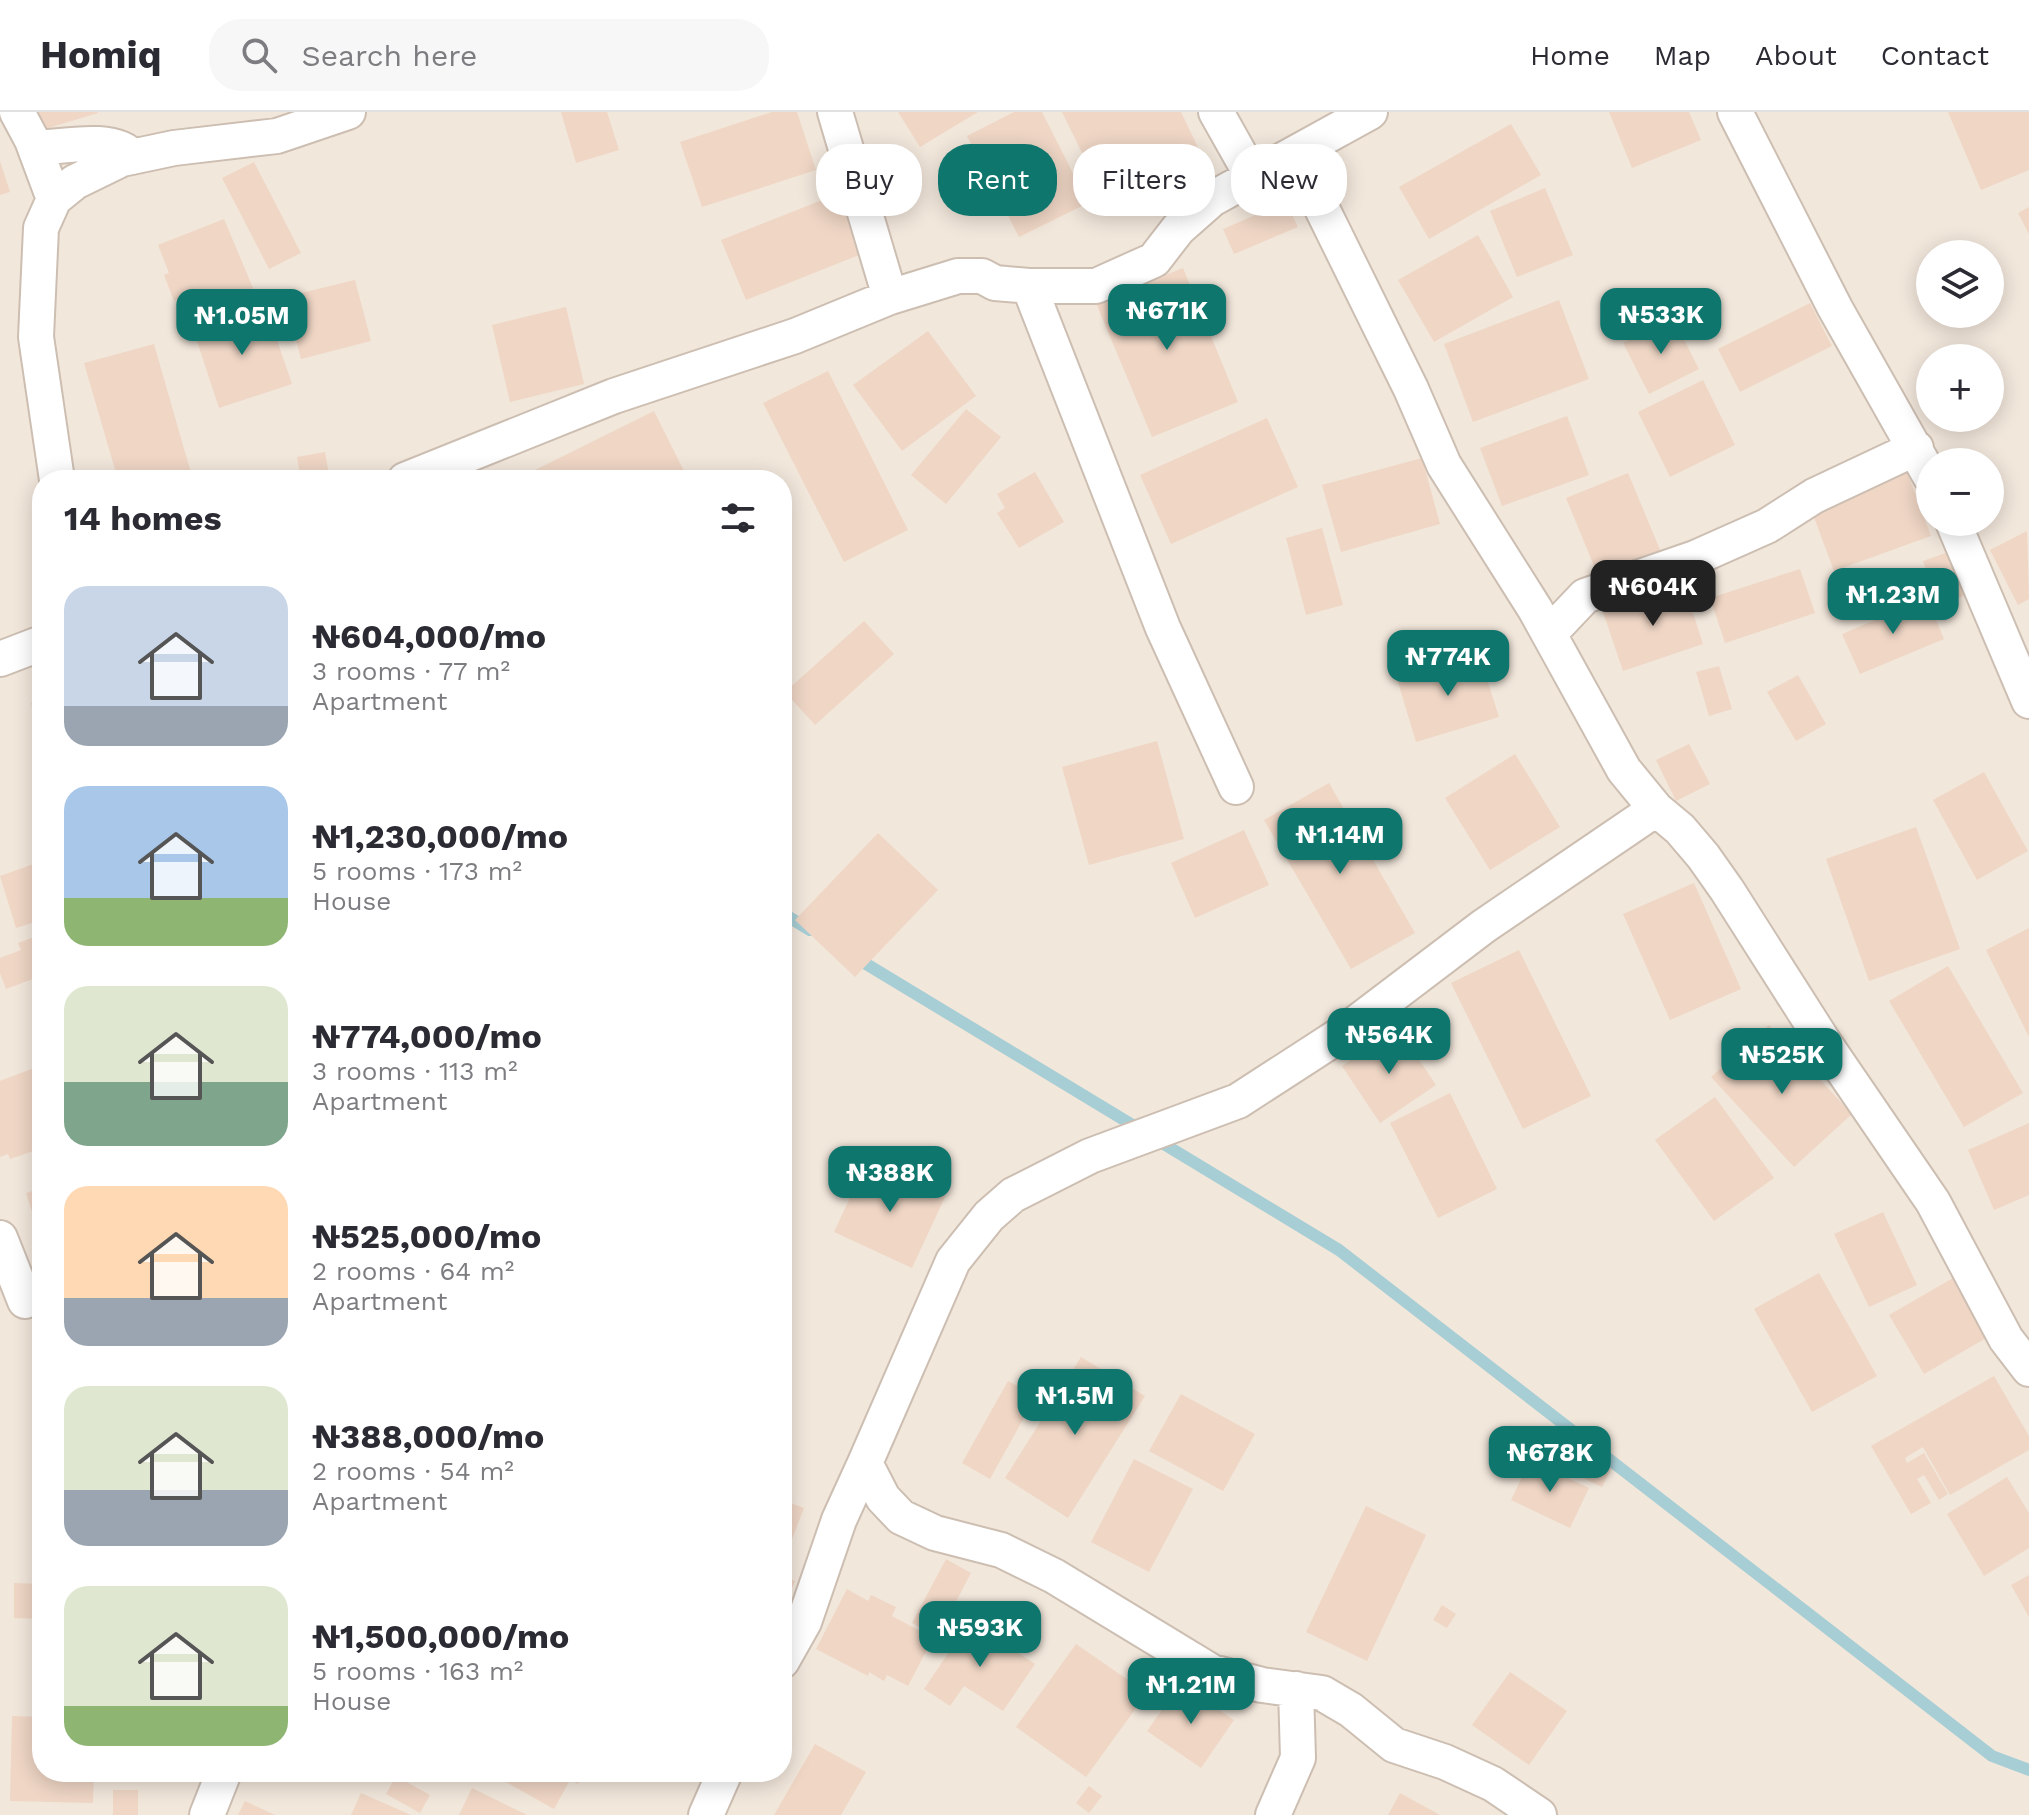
<!DOCTYPE html>
<meta charset="utf-8">
<style>
body{margin:0;font-family:"Work Sans",sans-serif;background:#f7f7f7;color:#2b2b33;height:100vh;display:flex;flex-direction:column;font-size:30px;white-space:nowrap}
*{box-sizing:border-box;margin:0}
p{font-size:26px;color:#7c7c81}
.icon{flex:none;width:44px;height:44px;fill:none;stroke:currentColor;stroke-width:2;stroke-linecap:round;stroke-linejoin:round}
.map{position:relative;flex:1;overflow:hidden}
.sheet{position:absolute;left:32px;top:358px;width:760px;height:1312px;display:flex;flex-direction:column;background:#fff;border-radius:32px;box-shadow:0 4px 20px #0003}
.sheet>*{flex:none}
.guide{position:absolute;left:816px;top:32px;width:760px;height:72px;display:flex;gap:16px}
.fabs{position:absolute;left:1916px;top:128px;display:grid;gap:16px}
.fabs a{display:grid;place-items:center;width:88px;height:88px;border-radius:50%;background:#fff;box-shadow:0 4px 20px #0003;font-size:40px}
.price{position:absolute;translate:-50% -68px;padding:0 18px;border-radius:16px;background:#0f766e;color:#fff;font-size:26px;line-height:52px;filter:drop-shadow(0 2px 4px #0008)}
.price::after{content:'';position:absolute;left:50%;top:48px;width:24px;height:18px;margin-left:-12px;background:inherit;clip-path:polygon(0 0,100% 0,50% 100%)}
.price.current{background:#222;color:#fff}
ul{padding:0;list-style:none}
li{display:flex;align-items:center;gap:24px;height:200px;padding:0 32px}
li span{display:grid;place-items:center;flex:none;width:224px;height:160px;border-radius:24px;color:#555}
li>.icon{margin-inline-start:auto}
span .icon{width:96px;height:96px;fill:#fffc;stroke-width:1}
li b{font-size:34px}
h2{display:flex;justify-content:space-between;align-items:center;height:96px;padding:0 32px;font-size:34px}
.chip{padding:0 28px;border-radius:32px;background:#fff;box-shadow:0 4px 20px #0003;font-size:28px;line-height:72px}
.chip.current{background:#0f766e;color:#fff}
header{display:flex;align-items:center;gap:48px;box-sizing:border-box;height:112px;padding:0 40px;background:#fff;border-bottom:2px solid #e1e1e2}
header strong{font-size:38px}
nav{display:flex;gap:44px;margin-inline-start:auto;font-size:28px}
.search{width:560px;height:72px;background:#f7f7f7;display:flex;align-items:center;gap:20px;box-sizing:border-box;padding:0 28px;border-radius:32px;color:#7c7c81;font-size:30px}
.map>svg:first-child{display:block}
.residential{fill:#f2e7db;fill-rule:evenodd}
.lines{fill:none;stroke-linecap:round;stroke-linejoin:round}
.stream{stroke:#a8ced5;stroke-width:12}
.building{fill:#efd6c5}
.minor-casing{stroke:#cdbeb2;stroke-width:38}
.minor{stroke:#fff;stroke-width:34}
</style>
<header>
<strong>Homiq</strong>
<div class="search"><svg class="icon" aria-label="search" viewBox="0 0 24 24"><circle cx="10" cy="10" r="6"/><path d="M15 15l6 6"/></svg>Search here</div>
<nav><a>Home</a><a>Map</a><a>About</a><a>Contact</a></nav>
</header>
<div class="map">
<svg width="2029" height="1703" viewBox="0 0 2029 1703">
<rect width="100%" height="100%" fill="#fbf5ec"/>
<!-- residential -->
<path class="residential" d="M0,0h2029v1703h-2029zM1930,142h60v60h-60zM1930,246h60v60h-60zM1930,350h60v60h-60zM42,368h740v1292h-740z"/>
<g class="lines">
<!-- stream -->
<path class="stream" d="M782,801l28,17
M853,844l486,294 653,506 37,14"/>
</g>
<!-- building -->
<path class="building" d="M29,0h69v1l-63,19z
M561,0h46l12,38 -43,13z
M772,0h25l19,58 -114,37 -22,-65z
M898,0h80l-58,35z
M1014,0h28l46,91 -69,34 -52,-101z
M1062,0h119l24,50 -96,46z
M1609,0h80l12,28 -69,28z
M1948,0h81v58l-48,20z
M1511,12l30,51 -112,64 -30,-52z
M0,49l10,31 -10,3z
M254,50l47,91 -32,16 -47,-91z
M1545,76l28,67 -56,22 -27,-66z
M840,81l24,60 -118,47 -25,-60z
M1286,90l12,25 -64,27 -11,-25z
M2029,95v27l-11,-21z
M224,107l29,69 -66,28 -7,-18 -6,3 -10,-26 5,-2 -11,-28z
M1478,123l35,62 -79,45 -36,-62z
M1183,156l55,134 -86,35 -56,-134z
M355,168l16,61 -70,18 -12,-46 16,-4 -4,-16z
M1559,188l30,79 -116,43 -29,-78z
M1810,191l22,43 -92,46 -22,-43z
M265,193l27,79 -73,24 -26,-79z
M566,195l18,77 -74,18 -18,-77z
M1673,206l26,51 -50,25 -26,-51z
M928,219l48,65 -74,55 -49,-66z
M154,232l39,136h-75l-34,-117z
M828,259l80,159 -64,32 -81,-159z
M1703,268l32,65 -65,32 -32,-65z
M966,297l35,28 -55,67 -35,-29z
M654,299l31,62 -13,7h-142l-3,-6z
M1567,304l22,59 -87,31 -22,-58z
M1267,306l31,69 -127,57 -31,-69z
M325,340l5,28h-29l-4,-23z
M1422,346l18,66 -99,28 -19,-67z
M1906,357l25,67 -97,35 -25,-67z
M1035,360l29,50 -45,26 -22,-35 8,-5 -8,-14z
M1628,361l33,79 -62,26 -33,-80z
M1322,416l21,77 -37,10 -20,-77z
M2027,419l2,68 -11,6 -28,-55z
M1954,438l17,43 -32,12 -16,-44z
M1800,457l15,44 -90,30 -15,-45z
M1684,473l19,59 -80,27 -20,-59z
M1927,486l17,41 -84,35 -18,-40z
M864,509l30,33 -79,71 -30,-33z
M1479,542l20,63 -83,25 -19,-63z
M1719,554l13,43 -23,7 -13,-44z
M1798,563l28,49 -30,17 -29,-49z
M42,588v38h-1l-10,-35z
M1157,629l27,98 -95,26 -27,-98z
M1689,632l21,40 -34,17 -20,-41z
M1515,642l45,73 -70,43 -45,-72z
M1984,660l44,79 -51,29 -44,-80z
M1329,671l86,150 -64,36 -87,-149z
M1916,715l44,122 -91,32 -43,-122z
M1244,718l25,55 -74,33 -24,-55z
M878,721l60,57 -83,87 -60,-57z
M42,749v59l-26,8 -16,-52z
M1694,771l47,106 -71,31 -47,-106z
M2029,816v109l-43,-87z
M42,822v51l-6,2 -3,-8 -27,10 -6,-16v-15l21,-8 -3,-7z
M1519,838l72,146 -68,33 -72,-146z
M1948,854l75,127 -59,34 -75,-126z
M1769,913l83,89 -58,53 -83,-90z
M1398,916l38,57 -56,38 -38,-57z
M42,953v83l-32,11 -2,-5 -8,3v-76z
M1450,981l47,96 -59,29 -48,-95z
M1715,985l59,81 -60,43 -59,-81z
M2029,1011v72l-35,15 -26,-60z
M868,1047l78,36 -34,73 -78,-36z
M42,1076v51l-1,1 -15,-47z
M1883,1100l34,73 -48,22 -35,-73z
M1819,1161l58,103 -65,36 -58,-103z
M1960,1162l35,59 -71,41 -35,-59z
M1081,1245l64,39 -77,122 -63,-40z
M1994,1264l35,60v14l-79,45 -27,-48 -18,11 2,5 17,-10 24,41 -9,6 -15,-25 -7,4 14,24 -20,11 -40,-68z
M1008,1269l28,15 -46,83 -28,-16z
M1181,1282l74,40 -32,57 -74,-40z
M1571,1338l40,19 -9,18 -40,-19z
M1134,1347l59,30 -44,83 -58,-30z
M1530,1348l59,28 -19,40 -59,-28z
M2007,1365l22,36v35l-45,28 -37,-62z
M782,1388l22,8 -22,57z
M1366,1394l60,29 -59,126 -61,-29z
M946,1447l25,14 -33,63 -26,-13z
M782,1463l13,6 -8,18 -5,-3z
M2029,1463v42l-18,-32z
M14,1471l28,1v35l-28,-1z
M847,1477l21,12 3,-6 25,12 -4,9 41,22 -25,48 -21,-11 -3,6 -15,-9 -1,4 -52,-27z
M1442,1493l14,9 -9,14 -14,-8z
M970,1509l65,43 -32,47 -39,-25 -14,20 -26,-17z
M1076,1532l71,49 -61,84 -70,-50z
M1510,1560l57,39 -38,54 -57,-40z
M1180,1572l54,36 -33,48 -54,-37z
M12,1604l30,1v55h52l-1,31 -83,-2z
M815,1632l51,28 -25,43h-67z
M488,1660h97l-7,12 -8,-4 -16,29z
M396,1664l34,19 -10,18 -34,-19z
M1089,1674l13,10 -13,17 -13,-10z
M472,1676l55,27h-68z
M113,1678h25v25h-25z
M361,1681l50,22h-60z
M1400,1681l40,22h-52z
M245,1689l30,14h-37z"/>
<g class="lines">
<!-- minor casing -->
<g class="minor-casing">
<path id="minor" d="M17,0l15,28 22,59
M835,0l55,185
M1216,0l36,64
M1735,0l100,196 95,168
M36,36c25,-1 79,-13 96,9
M1295,42l116,235 33,76 91,144 89,161 32,39 24,20 23,27 24,34 98,154 108,158 73,137 23,30
M1029,174l134,342 73,159
M57,368l-21,-143 5,-109 13,-29 21,-17 47,-23 52,-11 103,-12 71,-24
M405,368l209,-84 181,-60 95,-39 68,-21h24l13,7 34,3h67l58,-26 24,-31 34,-30 158,-87
M1953,410l76,179
M1549,522l36,-38 110,-38 72,-32 47,-30 102,-48
M0,547l42,-16
M0,1126l25,63
M865,1351l18,35 18,19 34,16 66,17 53,26 158,96 50,13 60,8 29,17 43,35 51,17 48,22 46,31
M782,1549l22,-39 35,-102 26,-57 88,-202 36,-45 24,-21 77,-39 148,-55 105,-68 141,-107 172,-117
M207,1703l17,-43
M706,1703l19,-43
M1273,1703l25,-57 -2,-69"/>
</g>
<!-- minor -->
<use href="#minor" class="minor"/>
</g>
</svg>
<div class="fabs">
<a><svg class="icon" aria-label="layers" viewBox="0 0 24 24"><path d="M12 4l9 5-9 5-9-5zM3 14l9 5 9-5"/></svg></a>
<a>+</a>
<a>−</a>
</div>
<b class="price" style="left:1167px;top:240px">₦671K</b>
<b class="price" style="left:1661px;top:244px">₦533K</b>
<b class="price" style="left:242px;top:245px">₦1.05M</b>
<b class="price current" style="left:1653px;top:516px">₦604K</b>
<b class="price" style="left:1893px;top:524px">₦1.23M</b>
<b class="price" style="left:1448px;top:586px">₦774K</b>
<b class="price" style="left:1340px;top:764px">₦1.14M</b>
<b class="price" style="left:1389px;top:964px">₦564K</b>
<b class="price" style="left:1782px;top:984px">₦525K</b>
<b class="price" style="left:890px;top:1102px">₦388K</b>
<b class="price" style="left:1075px;top:1325px">₦1.5M</b>
<b class="price" style="left:1550px;top:1382px">₦678K</b>
<b class="price" style="left:980px;top:1557px">₦593K</b>
<b class="price" style="left:1191px;top:1614px">₦1.21M</b>
<div class="guide">
<a class="chip">Buy</a>
<a class="chip current">Rent</a>
<a class="chip">Filters</a>
<a class="chip">New</a>
</div>
<section class="sheet">
<h2>14 homes<svg class="icon" aria-label="filters" viewBox="0 0 24 24"><path d="M4 7h16M4 17h16"/><circle cx="9" cy="7" r="2"/><circle cx="15" cy="17" r="2"/></svg></h2>
<ul>
<li><span style="background:linear-gradient(#c9d6e8 75%,#9aa5b1 0)"><svg class="icon" aria-label="home" viewBox="0 0 24 24"><path d="M3 11l9-7 9 7M6 9v11h12V9"/></svg></span><div><b>₦604,000/mo</b><p>3 rooms · 77 m²</p><p>Apartment</p></div></li>
<li><span style="background:linear-gradient(#a9c7e8 70%,#8fb573 0)"><svg class="icon" aria-label="home" viewBox="0 0 24 24"><path d="M3 11l9-7 9 7M6 9v11h12V9"/></svg></span><div><b>₦1,230,000/mo</b><p>5 rooms · 173 m²</p><p>House</p></div></li>
<li><span style="background:linear-gradient(#dfe7d0 60%,#7fa58c 0)"><svg class="icon" aria-label="home" viewBox="0 0 24 24"><path d="M3 11l9-7 9 7M6 9v11h12V9"/></svg></span><div><b>₦774,000/mo</b><p>3 rooms · 113 m²</p><p>Apartment</p></div></li>
<li><span style="background:linear-gradient(#ffd9b3 70%,#9aa5b1 0)"><svg class="icon" aria-label="home" viewBox="0 0 24 24"><path d="M3 11l9-7 9 7M6 9v11h12V9"/></svg></span><div><b>₦525,000/mo</b><p>2 rooms · 64 m²</p><p>Apartment</p></div></li>
<li><span style="background:linear-gradient(#dfe7d0 65%,#9aa5b1 0)"><svg class="icon" aria-label="home" viewBox="0 0 24 24"><path d="M3 11l9-7 9 7M6 9v11h12V9"/></svg></span><div><b>₦388,000/mo</b><p>2 rooms · 54 m²</p><p>Apartment</p></div></li>
<li><span style="background:linear-gradient(#dfe7d0 75%,#8fb573 0)"><svg class="icon" aria-label="home" viewBox="0 0 24 24"><path d="M3 11l9-7 9 7M6 9v11h12V9"/></svg></span><div><b>₦1,500,000/mo</b><p>5 rooms · 163 m²</p><p>House</p></div></li>
</ul>
</section>
</div>
